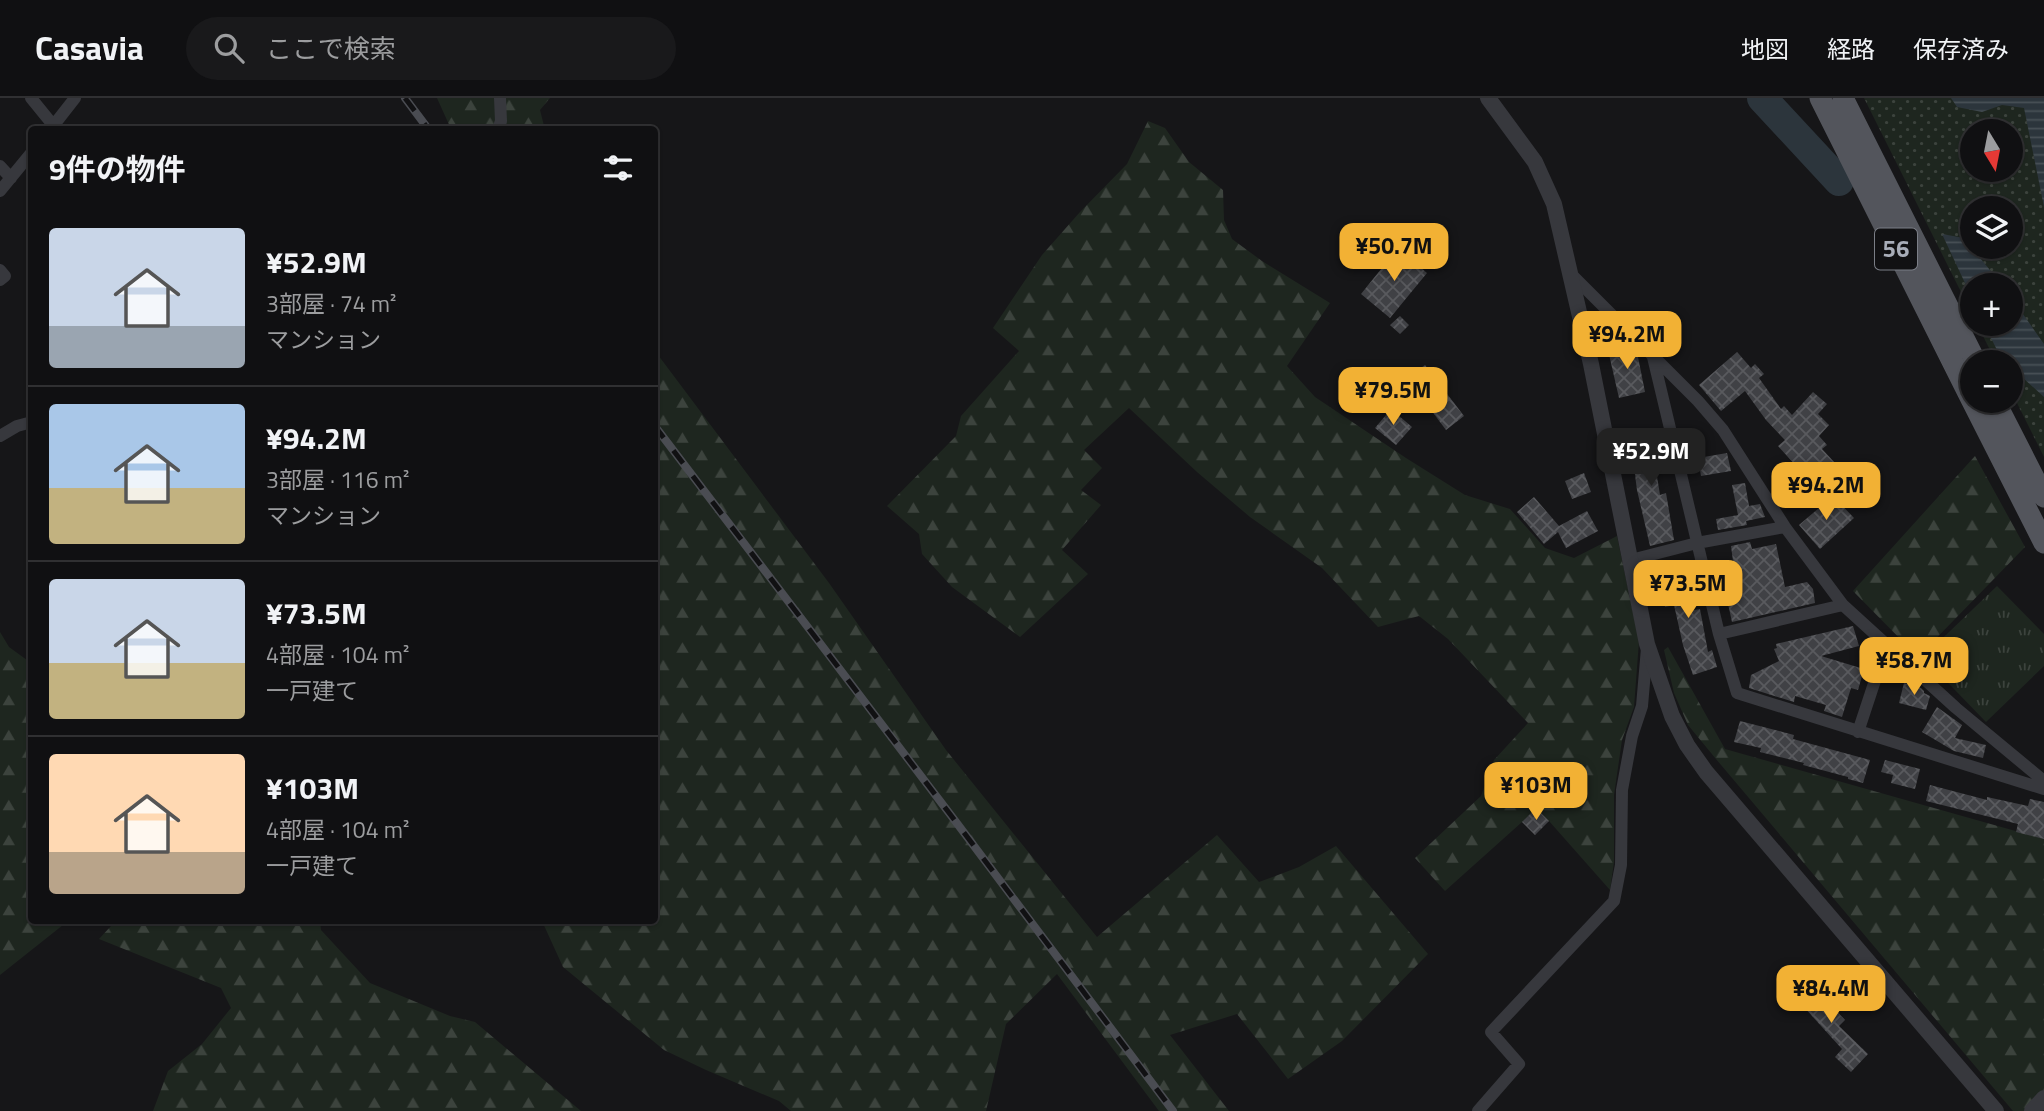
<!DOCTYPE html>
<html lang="ja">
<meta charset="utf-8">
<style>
body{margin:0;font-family:"Titillium Web","Noto Sans JP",sans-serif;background:#19191b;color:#f1f3f6;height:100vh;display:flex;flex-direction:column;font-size:26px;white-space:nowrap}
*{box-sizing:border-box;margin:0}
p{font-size:23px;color:#9c9d9f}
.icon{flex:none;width:38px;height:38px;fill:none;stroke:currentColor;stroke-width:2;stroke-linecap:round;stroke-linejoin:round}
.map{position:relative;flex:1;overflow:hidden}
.drawer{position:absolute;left:28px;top:28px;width:630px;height:798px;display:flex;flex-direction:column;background:#101012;border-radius:7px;box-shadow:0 2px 5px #0004,0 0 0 2px #303032}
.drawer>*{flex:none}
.needle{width:46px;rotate:170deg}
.fabs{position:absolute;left:1960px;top:21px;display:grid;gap:14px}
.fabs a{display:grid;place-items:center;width:63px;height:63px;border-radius:50%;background:#101012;box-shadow:0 2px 5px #0004,0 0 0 2px #303032;font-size:35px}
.price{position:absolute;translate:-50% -60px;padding:0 16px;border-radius:14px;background:#f2b134;color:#111;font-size:23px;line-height:46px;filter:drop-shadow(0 2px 4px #0008)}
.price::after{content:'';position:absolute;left:50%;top:42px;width:21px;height:16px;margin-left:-10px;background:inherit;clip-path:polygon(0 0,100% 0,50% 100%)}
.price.current{background:#222;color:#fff}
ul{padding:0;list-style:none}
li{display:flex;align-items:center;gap:21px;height:175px;padding:0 21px}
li+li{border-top:2px solid #303032}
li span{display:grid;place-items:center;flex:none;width:196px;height:140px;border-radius:7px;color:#555}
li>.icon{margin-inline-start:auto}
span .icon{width:84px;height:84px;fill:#fffc;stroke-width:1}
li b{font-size:30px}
h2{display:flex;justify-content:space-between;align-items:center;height:84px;padding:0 21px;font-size:30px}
header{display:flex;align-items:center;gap:42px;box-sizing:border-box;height:98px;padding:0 35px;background:#101012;border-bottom:2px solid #303032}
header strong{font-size:33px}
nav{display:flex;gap:38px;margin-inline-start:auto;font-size:24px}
.search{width:490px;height:63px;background:#19191b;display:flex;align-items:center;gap:18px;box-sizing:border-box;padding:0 24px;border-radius:38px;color:#9c9d9f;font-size:26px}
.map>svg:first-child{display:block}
.grass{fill:url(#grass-tufts)}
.forest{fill:url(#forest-firs)}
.park{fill:url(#park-dots);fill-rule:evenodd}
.water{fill:url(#water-rules)}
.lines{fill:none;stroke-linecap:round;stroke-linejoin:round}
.river{stroke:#2c353c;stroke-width:30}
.building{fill:url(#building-cross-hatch)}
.minor{stroke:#37383d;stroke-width:12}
.tertiary{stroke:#37383d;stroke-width:16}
.primary{stroke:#53555c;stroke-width:21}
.rail-casing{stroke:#4a4c52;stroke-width:8}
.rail{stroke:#111113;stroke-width:5;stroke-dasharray:16;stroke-linecap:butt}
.labels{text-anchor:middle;stroke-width:5;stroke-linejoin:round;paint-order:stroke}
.shield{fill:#111113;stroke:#7b7e86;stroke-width:2}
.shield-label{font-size:24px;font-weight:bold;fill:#a8adb8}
</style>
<header>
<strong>Casavia</strong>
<div class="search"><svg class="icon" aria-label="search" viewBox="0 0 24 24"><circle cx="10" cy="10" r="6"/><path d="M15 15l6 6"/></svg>ここで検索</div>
<nav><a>地図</a><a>経路</a><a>保存済み</a></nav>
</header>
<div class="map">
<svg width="2044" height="1013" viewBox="0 0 2044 1013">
<defs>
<pattern id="grass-tufts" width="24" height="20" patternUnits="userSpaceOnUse" patternTransform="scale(1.75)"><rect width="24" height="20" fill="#1e261f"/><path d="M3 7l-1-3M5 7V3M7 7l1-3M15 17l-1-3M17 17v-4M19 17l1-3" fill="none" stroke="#3c433d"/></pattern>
<pattern id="forest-firs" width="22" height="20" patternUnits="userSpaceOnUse" patternTransform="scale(1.75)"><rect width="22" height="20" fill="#1e261f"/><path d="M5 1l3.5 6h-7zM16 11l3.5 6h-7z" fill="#3c433d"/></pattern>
<pattern id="park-dots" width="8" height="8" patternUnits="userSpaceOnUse" patternTransform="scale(1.75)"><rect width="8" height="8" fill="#1e261f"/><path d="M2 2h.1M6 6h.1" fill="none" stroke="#3c433d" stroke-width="1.8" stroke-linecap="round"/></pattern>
<pattern id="water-rules" width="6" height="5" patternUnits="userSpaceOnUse" patternTransform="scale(1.75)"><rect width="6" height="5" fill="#2c353c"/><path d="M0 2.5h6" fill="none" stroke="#485056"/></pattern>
<pattern id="building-cross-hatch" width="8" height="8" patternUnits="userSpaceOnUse" patternTransform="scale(1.75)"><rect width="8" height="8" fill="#404145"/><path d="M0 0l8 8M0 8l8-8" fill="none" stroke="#595a5e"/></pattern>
</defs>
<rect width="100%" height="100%" fill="#161618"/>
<!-- grass -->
<path class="grass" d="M1997,488l47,48v32l-58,56 -63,-65z"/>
<!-- forest -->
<path class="forest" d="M437,0h113l-10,12 5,20 -94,-1z
M1148,23l17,7 24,34 34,28 1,30 8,19 30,22 68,42 -43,63 28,31 91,61 59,37 45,14 35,39 29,10 43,-22 22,105 -5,66 -12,33 -8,55v67l-4,28 -61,-69 -27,1 -77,69 -30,-33 66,-62 13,-36 34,-37 -80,-84 -29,-23 -41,11 -56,-59 -72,-51 -53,-45 -68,-64 -45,42 18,18 -21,22 20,15 -39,45 26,24 -68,63 -68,-50 -30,-33 -3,-20 -32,-28 69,-70 5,-20 58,-65 -26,-23 49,-73 38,-43 47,-48z
M655,253l174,232 117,167 151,187 120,-102 42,47 40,-15 37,-21 92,108 -86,87 -54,38 -51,-65 -67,21 59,76h-70l-102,-137 -51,50 -20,87h-195l-12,-10 -73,-31 -42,-20 -101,-83 -21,-46 112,-1z
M1975,358l50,91 -107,110 -65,-66z
M0,534l9,15 22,16 1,257 36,1 -68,54z
M1668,549l57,102 319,90v272h-31l-297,-352 -28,-34 -14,-32 -10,-43z
M104,823h216l1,9 49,53 80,33 25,6 106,89h-428l15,-40 34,-27 29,-36 -10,-20 -122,-49 12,-13z"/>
<!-- park -->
<path class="park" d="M1864,0h180v359l-33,-66v-29h-15l-19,-38h34v-39h-39v29zM1972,33h39v39h-39zM1972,110h39v39h-39z"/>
<!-- water -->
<path class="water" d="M1951,0h93v109l-20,-99 -22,-3 -20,7 -25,-5z
M1942,136l22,4 38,47h-30v13z
M2011,199l33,47v53l-33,-30v-5h-6l-4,-4 -17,-34h27z"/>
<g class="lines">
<!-- river -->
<path class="river" d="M1762,0l77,83"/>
</g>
<!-- building -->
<path class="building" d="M1398,150l29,25 -37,45 -29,-24z
M1400,218l9,9 -9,9 -10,-9z
M1631,248l6,6 8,40 -26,6 -11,-48z
M1737,254l14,16 4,-4 9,10 -5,4 22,31 3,-3 8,9 21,-23 14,12 -9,10 11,11 -10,11 8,9 -5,4 27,29 -13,13 -28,-29 -9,7 -21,-23 7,-6 -19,-20 -21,-29 -24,20 -22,-26z
M1425,267l39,51 -18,14 -39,-52z
M1391,311l21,18 -16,18 -21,-17z
M1657,331l4,21 -8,1 7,44 6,-2 8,47 -24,6 -13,-56 -6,-45 3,-1 -2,-10z
M1727,355l4,18 -30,5 -3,-18z
M1584,375l7,19 -19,7 -7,-18z
M1745,385l4,23 11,-2 5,13 -19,4 1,4 -29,5 -2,-11 22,-4 -6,-30z
M1833,398l21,22 -34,31 -21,-24z
M1534,399l25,29 28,-15 11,20 -32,17 -8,-16 -14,12 -27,-32z
M1750,444l2,7 24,-5 9,43 22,-5 6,7 2,14 -83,19 -13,-59 14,-2 -2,-15z
M1684,466l10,46 6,-1 8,43 4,-2 5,17 -24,8 -10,-30 -9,-40 -9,2 -5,-25 10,-2 -3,-13z
M1853,528l6,20 -38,10 43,13 -6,21 -7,-2 -9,29 -18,-6 2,-6 -31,-9 -1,6 -45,-14 2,-13 28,-14 -5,-12 3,-1 -1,-4z
M1904,585l17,5 3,3v2l6,3 -4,14 -27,-7z
M1937,609l25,18 -7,13 31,7 -3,13 -29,-7 -32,-19z
M1740,623l54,14 -1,4 77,21 -7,23 -15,-4v-2l-45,-12 1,-2 -44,-11 1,-4 -27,-6z
M1885,662l35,9 -5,20 -24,-6 2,-8 -12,-3z
M1930,687l57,15v-3l41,9 2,-7 14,3v37l-28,-7 2,-8 -92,-23z
M1536,710l13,13 -14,14 -13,-13z
M1808,882l37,40 -6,6 29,28 -17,18 -16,-15 7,-8 -50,-55z"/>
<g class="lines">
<!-- minor -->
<path class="minor" d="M31,0l22,27
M50,32l25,-32
M498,32l3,-9 -1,-23
M0,68l11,12
M0,93l32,-39
M0,172l5,6 -5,4
M1570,175l128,128 25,29 62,97 58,78 113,103 88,73
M1653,259l66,277 18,59 307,96
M0,338l17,-10 15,-4
M1631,462l66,-17 88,-16
M1719,536l124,-29
M1858,634l29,-88
M1478,1013l41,-47 -28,-32 123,-131 7,-36 1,-75 10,-54 10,-30 5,-58"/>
<!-- tertiary -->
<path class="tertiary" d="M1488,0l47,64 19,42 37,160 56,280 25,72 15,29 19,27 290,339
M2032,1013l12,-13"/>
<!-- primary -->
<path class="primary" d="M1820,0l152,303
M1843,0l133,264
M1972,303l72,142
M1995,303l49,96"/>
<!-- rail casing -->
<g class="rail-casing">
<path id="rail" d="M405,0l24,32
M654,327l302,397 217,289"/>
</g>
<!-- rail -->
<use href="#rail" class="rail"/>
</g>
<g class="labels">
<!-- shield labels -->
<rect class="shield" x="1875" y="130.5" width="42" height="41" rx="5"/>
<g class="shield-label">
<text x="1896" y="159">56</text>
</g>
</g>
</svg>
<div class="fabs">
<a><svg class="needle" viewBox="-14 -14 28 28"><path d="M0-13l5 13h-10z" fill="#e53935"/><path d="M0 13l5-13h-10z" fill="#9c9d9f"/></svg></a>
<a><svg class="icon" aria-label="layers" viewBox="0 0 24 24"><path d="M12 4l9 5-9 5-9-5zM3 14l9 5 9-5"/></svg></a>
<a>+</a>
<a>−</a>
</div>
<b class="price" style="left:1394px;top:185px">¥50.7M</b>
<b class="price" style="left:1627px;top:273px">¥94.2M</b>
<b class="price" style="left:1393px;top:329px">¥79.5M</b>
<b class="price current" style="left:1651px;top:390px">¥52.9M</b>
<b class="price" style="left:1826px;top:424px">¥94.2M</b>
<b class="price" style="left:1688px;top:522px">¥73.5M</b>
<b class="price" style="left:1914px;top:599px">¥58.7M</b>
<b class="price" style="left:1536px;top:724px">¥103M</b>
<b class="price" style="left:1831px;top:927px">¥84.4M</b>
<section class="drawer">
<h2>9件の物件<svg class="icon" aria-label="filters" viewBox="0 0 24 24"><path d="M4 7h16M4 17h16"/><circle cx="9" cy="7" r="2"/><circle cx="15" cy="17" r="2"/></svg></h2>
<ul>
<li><span style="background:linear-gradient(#c9d6e8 70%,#9aa5b1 0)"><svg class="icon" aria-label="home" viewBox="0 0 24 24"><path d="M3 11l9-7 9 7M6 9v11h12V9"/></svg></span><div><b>¥52.9M</b><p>3部屋 · 74 m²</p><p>マンション</p></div></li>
<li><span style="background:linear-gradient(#a9c7e8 60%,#c2b280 0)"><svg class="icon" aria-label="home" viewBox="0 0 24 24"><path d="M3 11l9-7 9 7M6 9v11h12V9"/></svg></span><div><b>¥94.2M</b><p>3部屋 · 116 m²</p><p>マンション</p></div></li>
<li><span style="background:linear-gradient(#c9d6e8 60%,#c2b280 0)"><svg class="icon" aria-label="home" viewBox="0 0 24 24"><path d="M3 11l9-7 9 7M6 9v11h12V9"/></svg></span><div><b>¥73.5M</b><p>4部屋 · 104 m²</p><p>一戸建て</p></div></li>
<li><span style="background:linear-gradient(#ffd9b3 70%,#b9a48a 0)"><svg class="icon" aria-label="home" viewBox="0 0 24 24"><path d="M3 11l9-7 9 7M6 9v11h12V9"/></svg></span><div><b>¥103M</b><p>4部屋 · 104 m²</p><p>一戸建て</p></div></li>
</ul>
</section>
</div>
